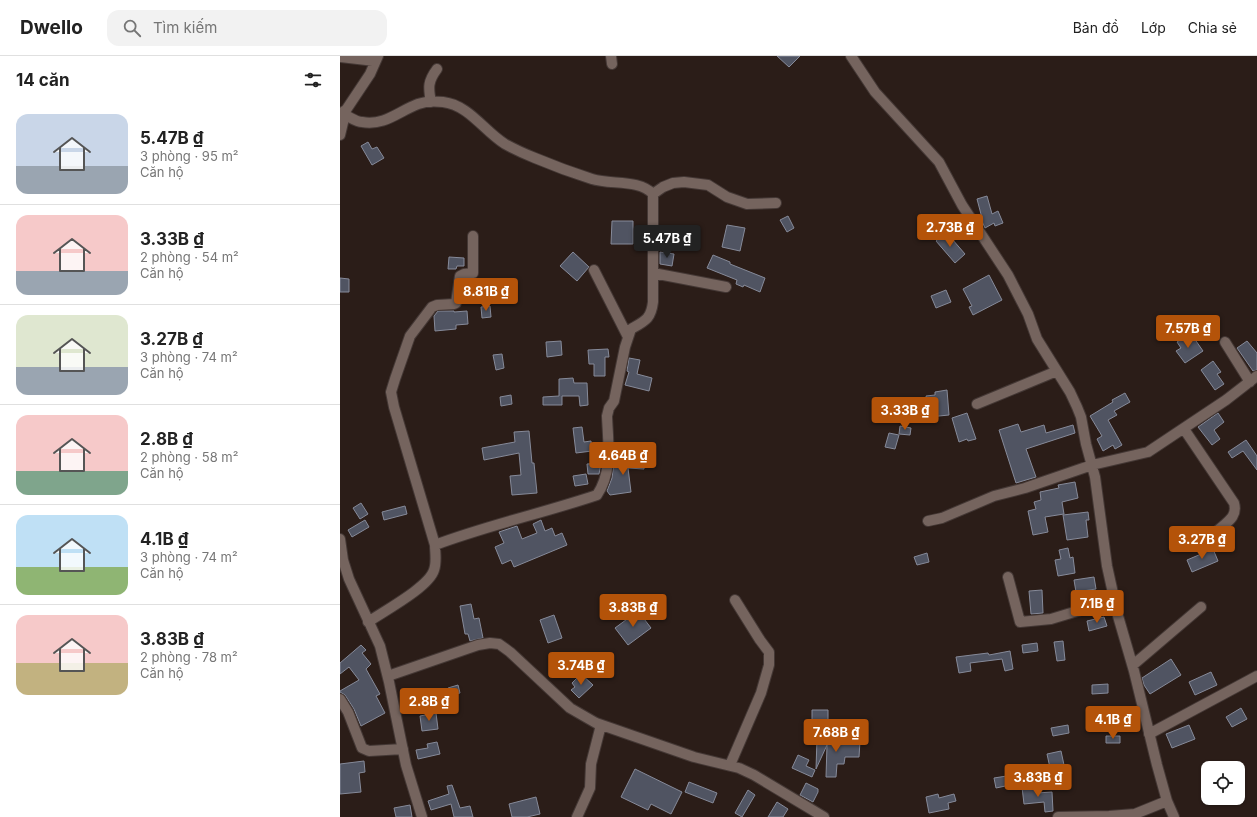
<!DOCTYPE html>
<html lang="vi">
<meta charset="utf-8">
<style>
body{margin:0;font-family:Inter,sans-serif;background:#f2f2f2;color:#222;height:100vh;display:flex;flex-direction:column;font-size:15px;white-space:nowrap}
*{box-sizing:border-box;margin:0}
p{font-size:13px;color:#767676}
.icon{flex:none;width:22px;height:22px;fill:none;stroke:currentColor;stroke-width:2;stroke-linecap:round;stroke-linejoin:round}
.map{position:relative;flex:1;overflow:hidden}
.side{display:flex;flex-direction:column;background:#fff;width:340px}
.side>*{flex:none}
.tools{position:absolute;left:861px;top:705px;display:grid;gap:8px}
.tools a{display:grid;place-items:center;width:44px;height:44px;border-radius:8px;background:#fff;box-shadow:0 1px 3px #0004;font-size:20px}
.price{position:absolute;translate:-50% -34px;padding:0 9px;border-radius:4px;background:#b45309;color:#fff;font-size:13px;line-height:26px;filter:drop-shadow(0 1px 2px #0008)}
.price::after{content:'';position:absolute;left:50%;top:24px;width:12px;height:9px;margin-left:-6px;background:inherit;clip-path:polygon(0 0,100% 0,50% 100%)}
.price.on{background:#222;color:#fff}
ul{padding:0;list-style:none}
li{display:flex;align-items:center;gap:12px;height:100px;padding:0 16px}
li+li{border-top:1px solid #e0e0e0}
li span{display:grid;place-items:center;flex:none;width:112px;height:80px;border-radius:12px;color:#555}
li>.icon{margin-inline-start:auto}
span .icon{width:48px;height:48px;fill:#fffc;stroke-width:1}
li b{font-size:17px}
h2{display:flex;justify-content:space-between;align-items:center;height:48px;padding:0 16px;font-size:17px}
header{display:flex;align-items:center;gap:24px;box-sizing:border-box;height:56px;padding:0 20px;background:#fff;border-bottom:1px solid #e0e0e0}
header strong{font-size:19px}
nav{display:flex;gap:22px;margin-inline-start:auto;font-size:14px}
.search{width:280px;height:36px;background:#f2f2f2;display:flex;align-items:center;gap:10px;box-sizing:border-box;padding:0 14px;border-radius:12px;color:#767676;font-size:15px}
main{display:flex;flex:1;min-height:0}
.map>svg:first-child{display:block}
.building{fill:#505462;stroke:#868a99}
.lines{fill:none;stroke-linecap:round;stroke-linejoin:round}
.minor-casing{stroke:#443835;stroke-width:12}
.minor{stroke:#75645e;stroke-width:10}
</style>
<header>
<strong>Dwello</strong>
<div class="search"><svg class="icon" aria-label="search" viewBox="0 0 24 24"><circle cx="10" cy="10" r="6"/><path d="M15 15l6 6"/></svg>Tìm kiếm</div>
<nav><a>Bản đồ</a><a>Lớp</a><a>Chia sẻ</a></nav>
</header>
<main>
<section class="side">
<h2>14 căn<svg class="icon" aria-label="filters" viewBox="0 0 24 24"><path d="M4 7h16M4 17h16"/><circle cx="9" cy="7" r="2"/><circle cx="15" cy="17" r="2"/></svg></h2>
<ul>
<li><span style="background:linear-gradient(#c9d6e8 65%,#9aa5b1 0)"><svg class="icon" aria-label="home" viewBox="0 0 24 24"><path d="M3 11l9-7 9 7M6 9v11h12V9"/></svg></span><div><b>5.47B ₫</b><p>3 phòng · 95 m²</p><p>Căn hộ</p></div></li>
<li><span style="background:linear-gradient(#f6c9c9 70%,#9aa5b1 0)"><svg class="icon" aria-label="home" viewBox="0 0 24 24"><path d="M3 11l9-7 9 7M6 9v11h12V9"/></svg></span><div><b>3.33B ₫</b><p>2 phòng · 54 m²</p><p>Căn hộ</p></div></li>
<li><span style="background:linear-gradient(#dfe7d0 65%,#9aa5b1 0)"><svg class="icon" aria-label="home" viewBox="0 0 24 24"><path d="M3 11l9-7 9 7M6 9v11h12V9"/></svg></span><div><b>3.27B ₫</b><p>3 phòng · 74 m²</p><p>Căn hộ</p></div></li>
<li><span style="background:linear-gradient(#f6c9c9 70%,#7fa58c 0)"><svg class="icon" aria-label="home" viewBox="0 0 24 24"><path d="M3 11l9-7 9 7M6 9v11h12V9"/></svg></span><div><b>2.8B ₫</b><p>2 phòng · 58 m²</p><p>Căn hộ</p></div></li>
<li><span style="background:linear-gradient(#bfe0f5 65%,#8fb573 0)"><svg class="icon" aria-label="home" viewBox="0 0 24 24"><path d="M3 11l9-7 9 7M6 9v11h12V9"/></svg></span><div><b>4.1B ₫</b><p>3 phòng · 74 m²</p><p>Căn hộ</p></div></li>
<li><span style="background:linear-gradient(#f6c9c9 60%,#c2b280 0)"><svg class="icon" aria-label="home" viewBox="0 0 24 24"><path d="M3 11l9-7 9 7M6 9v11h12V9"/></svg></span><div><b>3.83B ₫</b><p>2 phòng · 78 m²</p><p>Căn hộ</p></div></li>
</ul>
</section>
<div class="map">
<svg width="917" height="761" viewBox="0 0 917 761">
<rect width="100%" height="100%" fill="#2b1d18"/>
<!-- building -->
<path class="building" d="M437,0h23l-11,11z
M28,86l4,7 5,-2 7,11 -12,7 -11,-19z
M647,140l5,18 6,-3 5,12 -8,3 -1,-3 -9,5 -4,-9 1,-1 -5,-19z
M448,160l6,12 -7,4 -7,-12z
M272,165h21v23h-22z
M387,169l18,3 -5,23 -18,-4z
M606,176l19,22 -10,9 -19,-22z
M233,196l16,15 -12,14 -17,-15z
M320,196l14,2 -2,12 -12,-2z
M373,199l17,7v2l35,14 -5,14 -16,-7 -1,2 -7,-3 1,-4 -30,-12z
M109,201l15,1v8h-7l-1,3h-8z
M649,219l13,25 -29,15 -4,-8 3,-1 -9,-17z
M0,222l9,1v13h-9z
M146,232l1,12 -20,2v-13z
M606,234l5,12 -15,6 -5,-12z
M150,250l1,11 -9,1 -1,-11z
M98,255h16v1l13,-1 1,13 -12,1v4l-21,2 -1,-15z
M846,280l4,6 4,-4 9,13 -18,12 -9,-12 5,-3 -4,-6z
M221,285l1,14 -15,2 -1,-15z
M907,285l10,12v17l-4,1 -16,-23z
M268,293l1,8h-4v19h-11v-12h-5l-1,-14z
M162,298l2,14 -8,2 -3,-15z
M289,302l11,2 -3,14 15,4 -3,13 -24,-6 4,-13 -2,-1z
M873,305l8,11 -4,2 7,10 -9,6 -14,-20z
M233,322l1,5h13l1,22 -8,1 -1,-10h-17v9h-19v-8l16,-1v-17z
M607,334l2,25 -20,2 -3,-21 9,-1v-3z
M785,337l5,9 -16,9 3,4 -9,5 14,25 -7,4 -2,-4 -10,6 -6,-12 5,-3 -12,-20 23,-14 -1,-2z
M171,339l1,9 -11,2 -1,-9z
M627,357l9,26 -8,2 -1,-2 -8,3 -7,-24z
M878,357l6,9 -10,8 6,9 -8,6 -14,-18z
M678,368l3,8 23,-7 2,8 27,-8 2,8 -49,16 10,28 -20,6 -17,-53z
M560,370l11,2 -1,7 -11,-1z
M242,371l2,15 7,-1 1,10 -16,2 -3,-25z
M189,375l3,32h2l3,30 -25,2 -2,-19 11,-1 -2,-22 -35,7 -2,-12 33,-6 -1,-10z
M549,377l10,2 -4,14 -10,-2z
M906,384l11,16v14l-14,-19 -11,7 -4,-6z
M277,403l27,2v8l-16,-1 3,24 -21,3 -3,-4 5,-13 2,-16h3z
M261,407l-2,11h-11l-1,-10z
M246,418l2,10 -13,2 -2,-10z
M735,426l3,16 -16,4 2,12 -19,3 3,15 -15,3 -5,-24 8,-2 -2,-7 7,-2 -1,-8 19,-4 -1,-3z
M21,447l7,11 -8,5 -7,-11z
M65,450l2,8 -23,6 -2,-8z
M748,456l1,8h-3l2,17 -21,3 -4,-25z
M25,464l4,7 -17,10 -4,-7z
M201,464l4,11 7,-3 3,8 7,-3 5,12 -53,22 -3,-7 -9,4 -7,-17 9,-4 -5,-11 18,-6 5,13 15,-6 -4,-9z
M728,492l2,10 3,-1 2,16 -17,3 -3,-16 6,-1 -2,-9z
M873,493l5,12 -26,11 -5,-12z
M587,497l2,9 -12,3 -3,-8z
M754,521l2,12 -20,3 -2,-12z
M702,534l1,23 -12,1 -2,-23z
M131,548l3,15 5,-1 4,20 -13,3 -2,-7h-3l-5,-28z
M298,555l13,17 -23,17 -13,-17z
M214,559l8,23 -14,5 -8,-23z
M764,561l3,9 -18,5 -2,-10z
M723,585l2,19 -8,1 -3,-19z
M697,587l1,8 -15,2 -1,-8z
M21,589l5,5 -4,3 9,11 -5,5 14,25 -4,2 9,17 -24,13 -7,-17 -9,-14 -5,-3v-1l19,-11 -10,-13 -9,7v-11z
M670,595l3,18 -8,2 -3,-12 -32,4 1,8 -12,2 -3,-16 32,-4 1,2z
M831,603l10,16 -31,19 -6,-9 -2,-7z
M871,616l6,13 -22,10 -6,-13z
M241,618l12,11 -14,13 -8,-8 4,-3 -3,-4z
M768,628v9l-16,1v-9z
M118,629l2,8 -10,2 -2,-7z
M901,652l6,11 -15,8 -6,-10z
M472,654h16v14h-7v10l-9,1z
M96,657l2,16 -16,2 -2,-15z
M728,669l1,8 -16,3 -2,-8z
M849,669l6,14 -23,9 -6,-14z
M766,680h14v7h-14z
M477,683l43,2 -1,16h-14l-1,7h-7l-1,13h-10l1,-32 -11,24z
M97,686l3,12 -22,5 -2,-9 12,-2 -1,-4z
M721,695l3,14 -14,3 -3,-14z
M458,699l11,5 -3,6 9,4 -3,7 -20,-9z
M24,705l1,11 -6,1 2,19 -21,2v-30z
M295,713l47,23 -11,22 -20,-10 -3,6 -27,-13z
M673,719l2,9 -19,4 -2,-10z
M349,726l28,11 -4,10 -28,-11z
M466,727l12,6v3l-5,10 -13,-7z
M112,729l8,23 10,-2 3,11h-19l-3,-13 -20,6 -3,-9 21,-7 -2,-8z
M696,730l1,7 15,-1 1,19 -8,1 -1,-10 -20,2 -2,-17z
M408,734l7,5 -13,22 -7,-4z
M598,738l1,4 15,-4 2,7 -8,2 1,6 -20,4 -3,-16z
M196,741l4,17 -13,3h-15l-3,-13z
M437,746l11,7 -5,8h-15z
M70,749l2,12h-16l-2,-9z"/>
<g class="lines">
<!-- minor casing -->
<g class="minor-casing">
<path id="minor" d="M271,0l1,8
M511,0l24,36 64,70 23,43 46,70 20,39 9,25 33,53 7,15 4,10 5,27 9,33 12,89 11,50 16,55 23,94 10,36 7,16
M0,1l35,4
M91,46c-3,-15 -3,-21 6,-33
M6,54l24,-36 8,-18
M5,59c5,2 11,7 17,7 23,4 37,-11 56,-18 8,-3 17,-3 25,-2 26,3 41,29 62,42 9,5 20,10 30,14 19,8 38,15 57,21 19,6 47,0 61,15v108c-2,17 -8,19 -22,27l-6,18 -11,54 -5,7 -2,8c1,27 6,55 -10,79 -53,18 -109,30 -162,50
M0,79l6,-25 -2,1
M313,138l10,-7 10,-4 11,-1 24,3 19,12 20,7 29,-1
M254,214l34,67
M313,217l73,14
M885,286l25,40
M637,348l80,-33
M844,373l50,74c4,14 -7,19 -17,28
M588,465l14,-3 52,-22 31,-8 67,-23 56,-13 78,-52 31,-24
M0,483l3,21 6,19 31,67 9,36 17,83 16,52
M668,521l12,45 31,-3 63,-19
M28,566c16,-11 61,-35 66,-52 3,-8 1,-17 1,-25l-41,-138 -3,-15 4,-13 15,-43 22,-29 5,-2 17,-1 2,-1 4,-27 4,-2 9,-1v-37
M793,609l68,-58
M48,620l90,-31 12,-2 9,1 11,8 60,56 26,15 98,34 45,11 15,7 70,42
M0,643l8,13 14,36 7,3 34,-2
M809,678l108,-58
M390,709l31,-72 8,-28v-13l-9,-12 -25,-40
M237,761l13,-29 1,-24 10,-39
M718,761l51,-1 26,-2 32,-13"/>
</g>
<!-- minor -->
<use href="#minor" class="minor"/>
</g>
</svg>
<div class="tools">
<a><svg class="icon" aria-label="locate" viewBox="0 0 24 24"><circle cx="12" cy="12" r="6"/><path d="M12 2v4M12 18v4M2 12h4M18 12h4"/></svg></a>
</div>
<b class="price" style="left:610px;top:192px">2.73B ₫</b>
<b class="price on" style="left:327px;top:203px">5.47B ₫</b>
<b class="price" style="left:146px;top:256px">8.81B ₫</b>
<b class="price" style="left:848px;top:293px">7.57B ₫</b>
<b class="price" style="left:565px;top:375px">3.33B ₫</b>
<b class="price" style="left:283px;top:420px">4.64B ₫</b>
<b class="price" style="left:862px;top:504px">3.27B ₫</b>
<b class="price" style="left:757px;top:568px">7.1B ₫</b>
<b class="price" style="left:293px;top:572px">3.83B ₫</b>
<b class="price" style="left:241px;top:630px">3.74B ₫</b>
<b class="price" style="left:89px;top:666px">2.8B ₫</b>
<b class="price" style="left:773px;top:684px">4.1B ₫</b>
<b class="price" style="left:496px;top:697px">7.68B ₫</b>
<b class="price" style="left:698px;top:742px">3.83B ₫</b>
</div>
</main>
